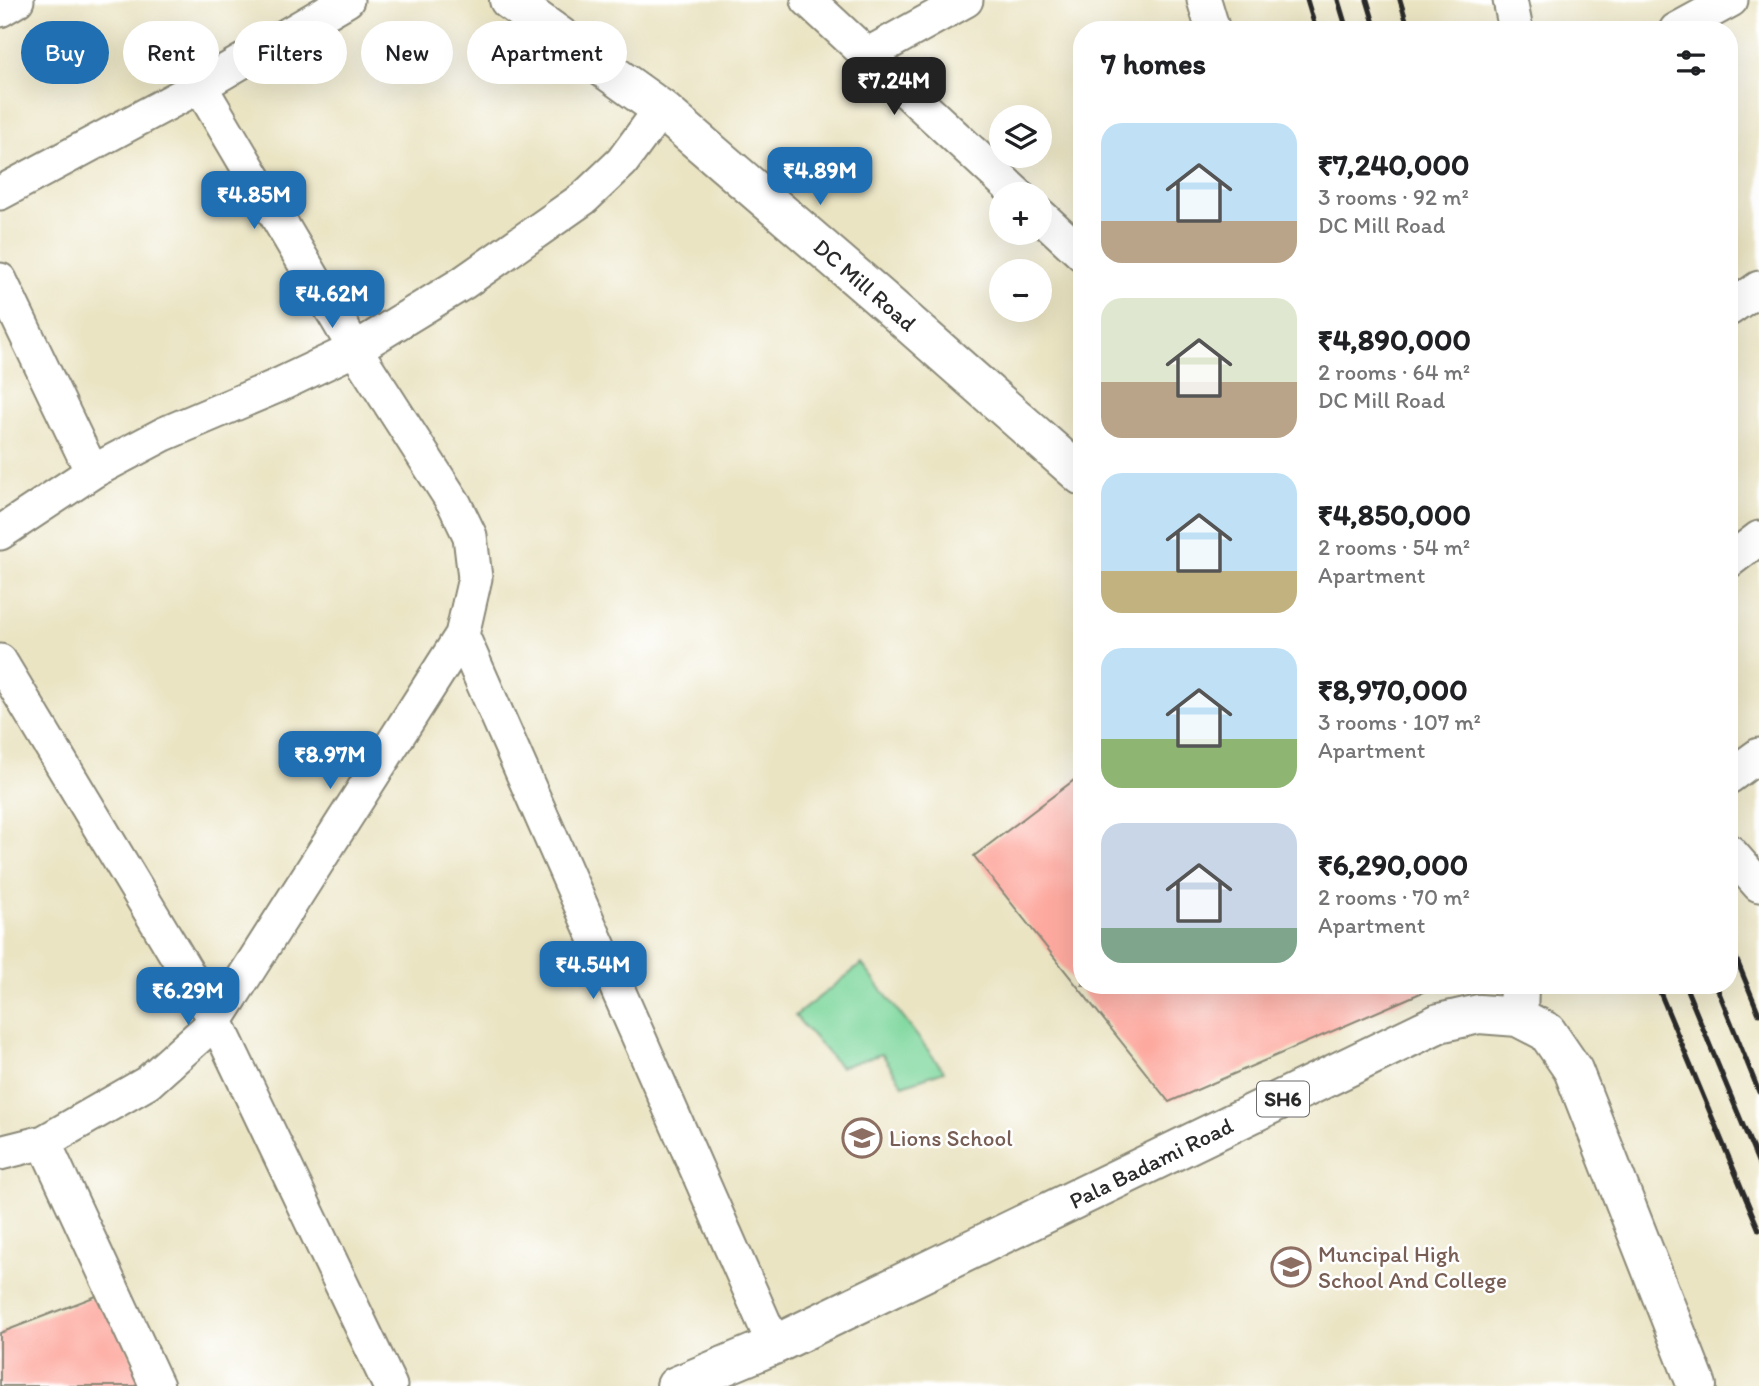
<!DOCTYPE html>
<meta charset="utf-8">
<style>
body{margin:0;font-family:Itim,sans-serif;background:#f2f2f2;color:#202124;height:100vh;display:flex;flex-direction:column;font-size:26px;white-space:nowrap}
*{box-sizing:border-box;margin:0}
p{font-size:23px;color:#757577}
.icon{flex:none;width:38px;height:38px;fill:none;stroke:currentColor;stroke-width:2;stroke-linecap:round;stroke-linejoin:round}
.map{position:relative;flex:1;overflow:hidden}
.sheet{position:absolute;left:1073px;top:21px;width:665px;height:973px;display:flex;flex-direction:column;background:#fff;border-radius:28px;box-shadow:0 7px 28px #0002}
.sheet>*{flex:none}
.hud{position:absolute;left:21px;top:21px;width:665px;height:63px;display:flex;gap:14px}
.fabs{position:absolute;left:989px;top:105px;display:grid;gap:14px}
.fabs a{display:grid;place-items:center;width:63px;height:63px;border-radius:50%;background:#fff;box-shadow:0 7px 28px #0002;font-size:35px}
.price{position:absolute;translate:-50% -60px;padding:0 16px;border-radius:14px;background:#1f6fb2;color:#fff;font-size:23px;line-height:46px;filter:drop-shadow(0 2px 4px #0008)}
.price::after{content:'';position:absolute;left:50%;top:42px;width:21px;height:16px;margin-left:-10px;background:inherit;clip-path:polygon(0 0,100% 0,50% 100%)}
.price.selected{background:#222;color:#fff}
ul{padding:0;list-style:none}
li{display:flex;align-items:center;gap:21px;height:175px;padding:0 28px}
li span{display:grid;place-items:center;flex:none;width:196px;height:140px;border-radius:21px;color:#555}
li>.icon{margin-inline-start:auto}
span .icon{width:84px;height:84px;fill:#fffc;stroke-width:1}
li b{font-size:30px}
h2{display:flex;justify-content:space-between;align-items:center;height:84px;padding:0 28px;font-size:30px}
.tag{padding:0 24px;border-radius:32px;background:#fff;box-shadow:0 7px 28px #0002;font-size:24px;line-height:63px}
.tag.selected{background:#1f6fb2;color:#fff}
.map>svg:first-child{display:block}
.green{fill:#7ed79d;stroke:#548164;stroke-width:2}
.building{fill:#fda99f}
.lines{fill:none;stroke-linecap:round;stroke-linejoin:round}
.street-casing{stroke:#8a8877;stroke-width:37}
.secondary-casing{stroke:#8a8877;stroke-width:42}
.primary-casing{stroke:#8a8877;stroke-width:42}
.street{stroke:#fff;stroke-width:33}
.secondary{stroke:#fff;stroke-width:38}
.primary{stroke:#fff;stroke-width:38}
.rail{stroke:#2b2b2b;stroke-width:5}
.labels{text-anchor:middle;stroke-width:5;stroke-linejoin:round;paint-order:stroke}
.shield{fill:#fff;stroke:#6b6b6b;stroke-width:2}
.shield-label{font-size:21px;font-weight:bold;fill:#2b2b2b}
.street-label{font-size:23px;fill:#2b2b2b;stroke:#fff}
.education-label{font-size:23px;fill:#785e54;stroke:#fff;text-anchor:start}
</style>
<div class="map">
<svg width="1759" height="1386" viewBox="0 0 1759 1386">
<rect width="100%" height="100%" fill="#fff"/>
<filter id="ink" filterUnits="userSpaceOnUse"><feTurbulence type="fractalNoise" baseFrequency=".0143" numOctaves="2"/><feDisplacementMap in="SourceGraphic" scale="14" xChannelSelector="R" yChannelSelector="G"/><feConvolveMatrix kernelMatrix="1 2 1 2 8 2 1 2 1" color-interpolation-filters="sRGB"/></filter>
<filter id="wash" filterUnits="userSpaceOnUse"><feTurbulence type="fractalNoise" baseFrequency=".00686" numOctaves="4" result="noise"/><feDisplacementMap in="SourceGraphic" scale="28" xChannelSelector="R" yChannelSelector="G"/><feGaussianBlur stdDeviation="1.57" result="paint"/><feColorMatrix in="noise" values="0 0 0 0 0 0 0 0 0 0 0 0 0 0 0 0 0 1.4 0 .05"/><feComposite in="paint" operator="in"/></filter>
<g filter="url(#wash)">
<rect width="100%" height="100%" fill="#eae4c3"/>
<!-- green -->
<path class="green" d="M862,964l82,107 -41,14 -21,-31 -42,13 -45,-51z"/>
<g id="blocks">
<!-- building -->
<path class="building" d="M1082,774v211h357l-270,117 -195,-246z
M104,1293l40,93h-144v-53z"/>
</g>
</g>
<g filter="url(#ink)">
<use href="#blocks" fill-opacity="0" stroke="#8a8877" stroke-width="2"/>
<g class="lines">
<!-- street casing -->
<g class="street-casing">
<path id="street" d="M808,0l209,194
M1204,0l9,30
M1510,0l6,30
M0,10l17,-10
M1676,30l55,-30
M867,55l99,-55
M0,193l200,-107 147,-86
M1040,215l42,39
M0,280l92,192
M1729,309l30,-21
M0,533l92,-61 72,-38 113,-48 78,-37 108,-66 121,-85 38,-36 39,-53
M1729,561l30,-23
M462,635l312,710
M0,661l216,360 174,365
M1729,777l30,-22
M1729,851l30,34
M44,1142l113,244
M0,1153l44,-11 103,-59 69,-62 246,-386 13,-57 -5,-42 -15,-31 -100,-156 -155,-263"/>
</g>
<!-- secondary casing -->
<g class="secondary-casing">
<path id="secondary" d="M509,0l152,109 217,187 204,180
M1518,1017l1,-32"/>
</g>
<!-- primary casing -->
<g class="primary-casing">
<path id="primary" d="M676,1386l98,-41 665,-322 40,-9 39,3 29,15 26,38 124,316"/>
</g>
<!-- street -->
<use href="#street" class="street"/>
<!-- secondary -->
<use href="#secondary" class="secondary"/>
<!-- primary -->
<use href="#primary" class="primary"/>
<!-- rail -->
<path class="rail" d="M1307,0l9,30
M1338,0l9,30
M1367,0l9,30
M1400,0l9,30
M1729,941l30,73
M1657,985l102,245
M1685,985l74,179
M1716,985l43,107"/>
</g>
</g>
<!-- icons -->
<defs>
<g id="school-ring" transform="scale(2.0125)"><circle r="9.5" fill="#fff" stroke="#8d6e63" stroke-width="1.5"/><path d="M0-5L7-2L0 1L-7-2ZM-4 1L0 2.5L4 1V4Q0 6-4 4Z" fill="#8d6e63"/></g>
<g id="university-ring" transform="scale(2.0125)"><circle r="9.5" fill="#fff" stroke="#8d6e63" stroke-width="1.5"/><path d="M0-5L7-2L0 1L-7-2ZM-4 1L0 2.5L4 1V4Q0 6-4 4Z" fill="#8d6e63"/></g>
</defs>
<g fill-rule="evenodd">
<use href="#school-ring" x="862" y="1138"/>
<use href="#university-ring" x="1291" y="1267"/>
</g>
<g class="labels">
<!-- shield labels -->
<rect class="shield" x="1257" y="1081.5" width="52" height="35" rx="5"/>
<g class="shield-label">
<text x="1283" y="1106">SH6</text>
</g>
<!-- street labels -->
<g class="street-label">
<text transform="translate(865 285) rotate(41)" y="8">DC Mill Road</text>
<text transform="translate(1151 1163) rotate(-26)" y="8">Pala Badami Road</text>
</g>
<!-- education labels -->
<g class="education-label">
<text x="889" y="1146">Lions School</text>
<text x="1318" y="1262">Muncipal High<tspan x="1318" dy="26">School And College</tspan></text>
</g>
</g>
</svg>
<div class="fabs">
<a><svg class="icon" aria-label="layers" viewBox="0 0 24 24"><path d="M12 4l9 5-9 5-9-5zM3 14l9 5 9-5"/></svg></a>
<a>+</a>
<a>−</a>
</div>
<b class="price selected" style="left:894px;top:117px">₹7.24M</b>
<b class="price" style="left:820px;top:207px">₹4.89M</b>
<b class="price" style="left:254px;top:231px">₹4.85M</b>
<b class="price" style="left:332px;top:330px">₹4.62M</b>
<b class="price" style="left:330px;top:791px">₹8.97M</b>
<b class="price" style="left:593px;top:1001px">₹4.54M</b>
<b class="price" style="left:188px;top:1027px">₹6.29M</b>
<div class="hud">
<a class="tag selected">Buy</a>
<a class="tag">Rent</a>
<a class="tag">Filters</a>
<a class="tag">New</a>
<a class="tag">Apartment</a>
</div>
<section class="sheet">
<h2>7 homes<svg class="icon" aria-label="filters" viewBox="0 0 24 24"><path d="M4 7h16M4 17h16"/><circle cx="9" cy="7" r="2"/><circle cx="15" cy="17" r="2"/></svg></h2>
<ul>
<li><span style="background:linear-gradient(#bfe0f5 70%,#b9a48a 0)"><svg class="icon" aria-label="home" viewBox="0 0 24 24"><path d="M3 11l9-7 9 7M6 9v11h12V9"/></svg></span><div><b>₹7,240,000</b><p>3 rooms · 92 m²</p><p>DC Mill Road</p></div></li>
<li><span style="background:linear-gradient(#dfe7d0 60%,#b9a48a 0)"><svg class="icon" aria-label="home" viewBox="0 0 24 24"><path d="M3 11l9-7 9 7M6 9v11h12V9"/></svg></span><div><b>₹4,890,000</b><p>2 rooms · 64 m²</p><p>DC Mill Road</p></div></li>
<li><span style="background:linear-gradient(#bfe0f5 70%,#c2b280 0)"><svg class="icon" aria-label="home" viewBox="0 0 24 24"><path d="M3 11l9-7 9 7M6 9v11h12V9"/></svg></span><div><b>₹4,850,000</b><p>2 rooms · 54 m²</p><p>Apartment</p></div></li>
<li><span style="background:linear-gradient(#bfe0f5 65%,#8fb573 0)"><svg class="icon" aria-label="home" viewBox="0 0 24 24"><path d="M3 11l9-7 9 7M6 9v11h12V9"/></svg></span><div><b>₹8,970,000</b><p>3 rooms · 107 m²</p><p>Apartment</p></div></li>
<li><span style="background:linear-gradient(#c9d6e8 75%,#7fa58c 0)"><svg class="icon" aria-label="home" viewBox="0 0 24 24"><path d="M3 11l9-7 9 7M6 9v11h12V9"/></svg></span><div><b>₹6,290,000</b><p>2 rooms · 70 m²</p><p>Apartment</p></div></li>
</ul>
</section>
</div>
